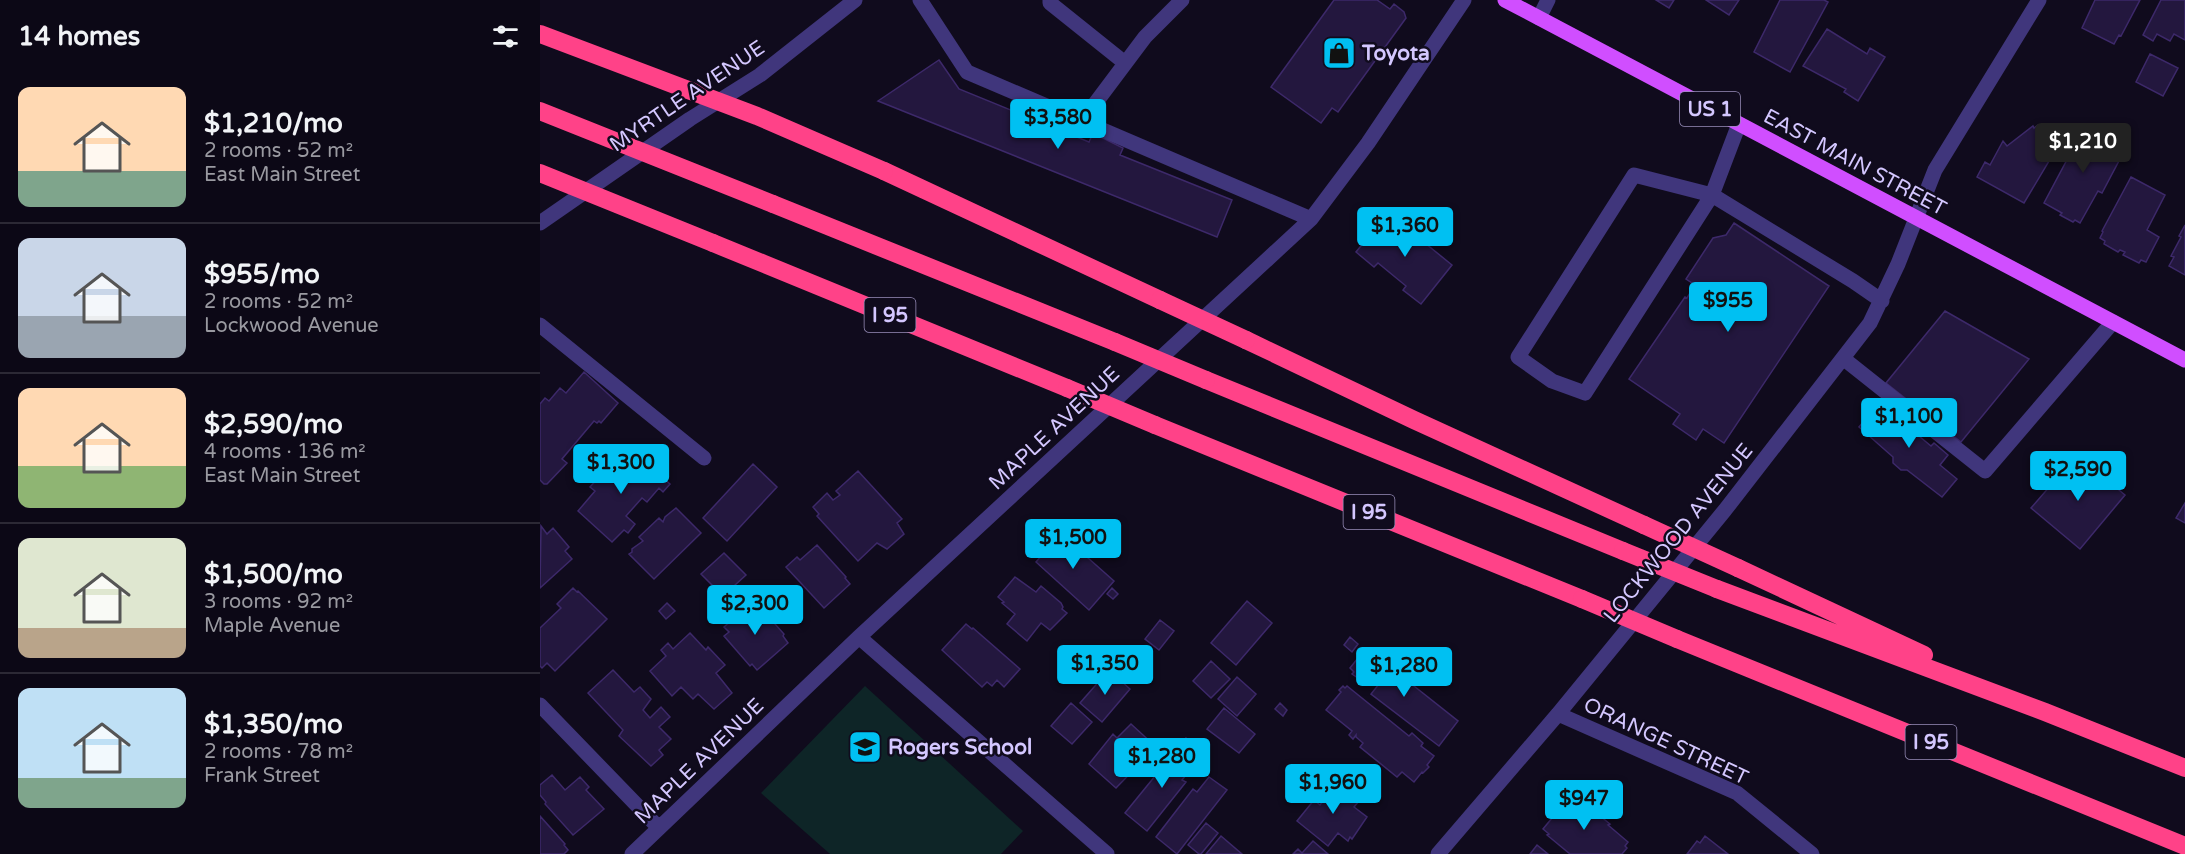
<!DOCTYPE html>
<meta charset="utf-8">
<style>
body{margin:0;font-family:"Varela Round",sans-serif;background:#1a1623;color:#f1f3f6;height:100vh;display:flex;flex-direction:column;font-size:22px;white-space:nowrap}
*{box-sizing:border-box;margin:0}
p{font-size:20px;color:#9a9aa1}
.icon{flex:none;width:33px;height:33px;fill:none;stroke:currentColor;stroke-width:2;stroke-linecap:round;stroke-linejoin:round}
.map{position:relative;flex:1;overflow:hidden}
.panel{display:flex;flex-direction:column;background:#0c0816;width:540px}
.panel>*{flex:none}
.price{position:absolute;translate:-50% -51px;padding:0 14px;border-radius:6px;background:#00c0f2;color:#111;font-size:20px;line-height:39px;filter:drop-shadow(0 2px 3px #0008)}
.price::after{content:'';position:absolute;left:50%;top:36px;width:18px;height:14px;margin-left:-9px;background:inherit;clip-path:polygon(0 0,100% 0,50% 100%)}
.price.current{background:#222;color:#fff}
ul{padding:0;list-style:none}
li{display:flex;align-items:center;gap:18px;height:150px;padding:0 18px}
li+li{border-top:2px solid #2c2935}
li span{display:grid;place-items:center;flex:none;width:168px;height:120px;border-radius:12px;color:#555}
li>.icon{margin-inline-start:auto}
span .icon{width:72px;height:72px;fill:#fffc;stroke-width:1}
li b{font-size:26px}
h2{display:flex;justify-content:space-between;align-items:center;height:72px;padding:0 18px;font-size:26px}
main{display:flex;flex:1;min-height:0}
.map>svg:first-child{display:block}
.garden{fill:#0e2527}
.building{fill:#23173e;stroke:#3d296a;stroke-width:1.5}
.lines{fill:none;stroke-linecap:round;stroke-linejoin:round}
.minor{stroke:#40367c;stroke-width:15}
.major{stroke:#d04eff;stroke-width:15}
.highway{stroke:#ff4288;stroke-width:18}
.highway-bridge{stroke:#ff4288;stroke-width:18}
.labels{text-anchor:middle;stroke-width:5;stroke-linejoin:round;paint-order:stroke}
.shield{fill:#100b1d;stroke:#998fbb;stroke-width:1.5}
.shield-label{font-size:20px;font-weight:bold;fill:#d4c7ff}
.poi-label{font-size:21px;font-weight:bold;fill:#d4c7ff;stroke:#100b1d;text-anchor:start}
.street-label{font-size:21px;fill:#d4c7ff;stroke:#100b1d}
</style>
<main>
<section class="panel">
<h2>14 homes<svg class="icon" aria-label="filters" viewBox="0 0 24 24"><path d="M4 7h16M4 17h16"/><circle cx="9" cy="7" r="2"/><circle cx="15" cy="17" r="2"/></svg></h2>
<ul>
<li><span style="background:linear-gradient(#ffd9b3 70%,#7fa58c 0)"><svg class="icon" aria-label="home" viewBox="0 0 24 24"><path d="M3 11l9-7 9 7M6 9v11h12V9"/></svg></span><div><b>$1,210/mo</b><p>2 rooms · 52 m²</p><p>East Main Street</p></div></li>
<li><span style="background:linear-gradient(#c9d6e8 65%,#9aa5b1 0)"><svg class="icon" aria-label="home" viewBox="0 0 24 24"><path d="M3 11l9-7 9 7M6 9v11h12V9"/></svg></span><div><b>$955/mo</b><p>2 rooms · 52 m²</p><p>Lockwood Avenue</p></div></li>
<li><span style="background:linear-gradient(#ffd9b3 65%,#8fb573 0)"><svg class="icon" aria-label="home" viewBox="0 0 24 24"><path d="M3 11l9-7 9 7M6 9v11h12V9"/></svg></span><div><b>$2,590/mo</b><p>4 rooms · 136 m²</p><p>East Main Street</p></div></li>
<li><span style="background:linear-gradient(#dfe7d0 75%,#b9a48a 0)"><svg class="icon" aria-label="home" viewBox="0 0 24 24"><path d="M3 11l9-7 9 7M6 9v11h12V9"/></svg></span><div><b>$1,500/mo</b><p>3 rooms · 92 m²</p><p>Maple Avenue</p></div></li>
<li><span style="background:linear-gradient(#bfe0f5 75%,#7fa58c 0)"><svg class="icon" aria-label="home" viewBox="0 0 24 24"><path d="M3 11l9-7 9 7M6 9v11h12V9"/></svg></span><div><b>$1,350/mo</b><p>2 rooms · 78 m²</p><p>Frank Street</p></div></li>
</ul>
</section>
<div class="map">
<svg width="1645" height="854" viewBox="0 0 1645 854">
<rect width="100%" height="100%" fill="#100b1d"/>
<!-- garden -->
<path class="garden" d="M325,686l158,145 -22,23h-171l-69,-61z"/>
<!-- building -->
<path class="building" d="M794,0h43l13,9 4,-5 10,8 2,6 -68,94 -6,-4 -11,15 -50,-36z
M1116,0h18l-5,8z
M1166,0h33l-10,15z
M1240,0h44l4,2 -38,70 -36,-20z
M1555,0h45l-19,36 -2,-1 -5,9 -32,-16z
M1621,0h24v40l-11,-6 -4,7 -13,-7 -4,7 -10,-6z
M1287,29l40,25 3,-6 15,9 -27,44 -14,-9 2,-3 -43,-23z
M1610,54l28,14 -15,28 -27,-14z
M399,60l20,29 130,53 4,-9 30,15 -3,7 112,45 -15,37 -339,-136z
M1498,125l7,9 5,-3 3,3 -2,-3 6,-5 8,7 -6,5 2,3 -37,62 -47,-26 8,-15 5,3 13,-24 4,5 26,-20 1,2z
M1545,128l36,19 -4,8 4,2 -19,36 -4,-2 -18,32 -5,-3 -2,2 -13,-7 2,-2 -18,-10 26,-49 -9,-4 7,-13 7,3 2,-4 3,1z
M1591,177l34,18 -18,35 12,7 -13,25 -5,-2 -2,3 -16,-8 2,-3 -5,-2 -2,2 -14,-8 1,-3 -5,-3 3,-6 -1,-1z
M848,213l64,52 -31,39 -18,-14 3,-4 -28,-23 -4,4 -18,-15z
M1194,223l95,63 -105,157 -21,-14 -7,11 -23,-16 7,-10 -51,-35 56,-82 2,1 8,-13 -9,-6 27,-41 13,-3z
M1645,225v50l-16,-9 5,-9 -3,-1 10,-19 -2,-1z
M1405,311l84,48 -68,83 -75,-59z
M44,372l34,31 -17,20 -2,-2 -2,2 -3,-2 -32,38 5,4 -20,21h-3l-4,-4v-76l5,-6 4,3 11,-13 6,5z
M1340,402l35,27 -2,2 18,15 3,-3 14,12 -8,10 17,14 -15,18 -35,-27h-6l-8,-7v-6l-34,-30z
M91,451l2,2 1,-2 36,33 -7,8 -4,-4 -12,14 -5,-4 -16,18 9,8 -7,9 -4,-3 -12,12 -34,-31 17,-20 -5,-4 19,-21 4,4z
M1537,455l48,40 -45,54 -49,-41z
M213,464l24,23 -50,54 -24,-23z
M318,471l44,48 -5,4 7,11 -17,15 -10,-6 -19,18 -41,-45 2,-2 -6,-7 14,-14 6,7 7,-5 -4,-4z
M1645,503v20l-9,-5z
M136,508l25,25 -47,46 -25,-25 3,-2v-3l11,-8 -4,-4 20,-19 4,4 2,-5z
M1,526l6,8 6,-6 16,19 -4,4 7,8 -32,29z
M514,531l5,5 2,-2 53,47 -25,29 -53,-48 7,-8 -6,-4z
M277,545l29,32 -1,1 5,6 -26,24 -38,-41 11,-10 3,3z
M184,553l22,22 -23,21 -22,-22z
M475,577l21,15 5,-6 20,17 2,4 -1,2 5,4 -17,17 -9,-7 -14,18 -20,-17 8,-10 -13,-11 2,-1 -6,-5z
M33,588l4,4 1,-1 29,28 -52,52 -8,-8 -5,5 -2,-2v-38l21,-20 -4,-4z
M572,588l6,6 -5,5 -6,-5z
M707,601l25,22 -36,42 -25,-22z
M127,603l8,8 -9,8 -7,-8z
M210,604l4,4 4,-3 26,29 -1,2 5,7 -31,27 -5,-6 -2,2 -26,-30 5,-4 -5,-5z
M620,620l14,11 -15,19 -14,-11z
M426,624l6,5 1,-1 47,41 -16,18 -7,-7 -5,6 -5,-4 -5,5 -40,-37z
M150,633l16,17 2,-3 17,18 -9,8 16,20 -18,16 -16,-15 -5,5 -12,-12 -9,9 -22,-25 16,-15 -5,-6 7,-7 5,6z
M810,637l8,7 -6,8 -8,-7z
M826,648l92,73 -19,25 -68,-52 8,-10 -3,-3 -4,4 -11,-9 -3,2 -6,-4 2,-2 -4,-4z
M671,661l19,18 -19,19 -18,-17z
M73,670l21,22 6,-5 11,12 -8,11 7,8 11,-11 9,10 -11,10 12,12 -12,11 4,5 -12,11 -32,-30 4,-6 -35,-37z
M569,670l21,19 -28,33 -22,-19z
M697,677l19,17 -19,22 -19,-17z
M803,686l2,2 2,-2 62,50 3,-3 11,10 -2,3 13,10 -7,9 2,2 -6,6 -1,-1 -8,10 -12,-10 -5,5 -37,-30 3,-4 -7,-6v-2l-3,4 -4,-4 3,-4 -26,-21 15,-18 -2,-2z
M531,703l21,19 -20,22 -21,-18z
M740,703l7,7 -4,6 -8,-7z
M684,708l31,26 -16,19 -32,-24z
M591,724l23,21 -2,3 2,1 -38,39 -27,-24 24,-30 4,4z
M646,738l6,4 -7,9 2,2 -3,4 10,8 -12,15 4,2 -39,49 -22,-18z
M12,775l13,15 15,-13 9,10 -3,3 18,19 -31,26 -28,-31 1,-2 -6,-7v-10z
M787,775l32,26 -5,6 13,10 -15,22 -2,-2 -2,4 -10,-8 -10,13 -31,-25 17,-21 6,5 10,-13 -10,-8z
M669,777l18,13 -50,64 -21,-17 37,-48 4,3z
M1031,795l6,5 1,-2 32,26 -2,1 20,17 -3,4 2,2 -5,6h-52l-23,-19 2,-1 -6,-5z
M0,816l25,28 -1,1 4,5 -4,4h-24z
M666,823l12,10 -17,21h-2l-11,-9z
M681,836l21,18h-36z
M1165,836l23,18h-41l10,-13 3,2z
M773,841l15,13h-35l5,-5 4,4z
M997,845l11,9h-18z"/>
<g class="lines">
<!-- minor -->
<path class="minor" d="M380,0l47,72 344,147
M510,0v3l75,60
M999,18l9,-18
M542,121l63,-84 37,-37
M1199,124l-27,71 -127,198 -33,-12 -34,-24 116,-182 78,20 141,86 29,20
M0,223l150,-104 70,-44 95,-75
M0,325l164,133
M1304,359l141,112 128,-149
M319,637l248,217
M0,705l119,123
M1018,714l179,79 75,61
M92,854l227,-217 452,-418 57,-76 96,-143
M898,854l120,-140 167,-204 145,-187 28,-59 37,-94 104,-170"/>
<!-- major -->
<path class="major" d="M965,0l680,360"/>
<!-- highway -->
<path class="highway" d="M344,171l276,129
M233,204l342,138
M173,243l354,145
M706,340l168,80 230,105
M666,380l417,171
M615,425l427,174
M1198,568l186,87
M1177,589l328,123 140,56
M1137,639l508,207"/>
<!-- highway-bridge -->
<path class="highway-bridge" d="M0,34l217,82 127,55
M0,111l233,93
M0,173l173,70
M620,300l86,40
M575,342l91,38
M527,388l88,37
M1104,525l94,43
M1083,551l94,38
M1042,599l95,40"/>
</g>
<!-- icons -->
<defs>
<g id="shop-square" transform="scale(1.725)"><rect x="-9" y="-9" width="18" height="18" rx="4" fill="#00c0f2" stroke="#100b1d"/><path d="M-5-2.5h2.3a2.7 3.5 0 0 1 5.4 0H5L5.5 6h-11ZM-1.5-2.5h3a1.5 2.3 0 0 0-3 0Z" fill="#111"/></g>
<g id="school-square" transform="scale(1.725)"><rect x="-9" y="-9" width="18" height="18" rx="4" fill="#00c0f2" stroke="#100b1d"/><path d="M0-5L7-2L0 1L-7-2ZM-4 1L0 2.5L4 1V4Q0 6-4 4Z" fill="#111"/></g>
</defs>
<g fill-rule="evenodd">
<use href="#shop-square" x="799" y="53"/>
<use href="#school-square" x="325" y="747"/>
</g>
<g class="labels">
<!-- shield labels -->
<g class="shield">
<rect x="1140" y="92" width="60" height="34" rx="4.5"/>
<rect x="324.5" y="298" width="51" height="34" rx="4.5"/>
<rect x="803.5" y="495" width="51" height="34" rx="4.5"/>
<rect x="1365.5" y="725" width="51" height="34" rx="4.5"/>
</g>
<g class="shield-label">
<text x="1170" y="116">US 1</text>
<text x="350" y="322">I 95</text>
<text x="829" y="519">I 95</text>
<text x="1391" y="749">I 95</text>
</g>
<!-- poi labels -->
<g class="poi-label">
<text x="822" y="60">Toyota</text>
<text x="348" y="754">Rogers School</text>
</g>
<!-- street labels -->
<g class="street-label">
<text transform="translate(147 96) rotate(-34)" y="7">MYRTLE AVENUE</text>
<text transform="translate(1315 162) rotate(28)" y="7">EAST MAIN STREET</text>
<text transform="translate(514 428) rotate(-43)" y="7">MAPLE AVENUE</text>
<text transform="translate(1138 533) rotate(-51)" y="7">LOCKWOOD AVENUE</text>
<text transform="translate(1126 741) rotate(25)" y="7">ORANGE STREET</text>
<text transform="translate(159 761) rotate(-44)" y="7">MAPLE AVENUE</text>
</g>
</g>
</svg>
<b class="price" style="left:518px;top:150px">$3,580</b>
<b class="price current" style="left:1543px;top:174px">$1,210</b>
<b class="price" style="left:865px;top:258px">$1,360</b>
<b class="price" style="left:1188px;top:333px">$955</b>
<b class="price" style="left:1369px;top:449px">$1,100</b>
<b class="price" style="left:81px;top:495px">$1,300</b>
<b class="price" style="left:1538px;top:502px">$2,590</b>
<b class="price" style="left:533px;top:570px">$1,500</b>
<b class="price" style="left:215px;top:636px">$2,300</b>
<b class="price" style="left:565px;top:696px">$1,350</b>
<b class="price" style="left:864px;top:698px">$1,280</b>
<b class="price" style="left:622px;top:789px">$1,280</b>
<b class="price" style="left:793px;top:815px">$1,960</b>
<b class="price" style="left:1044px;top:831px">$947</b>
</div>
</main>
